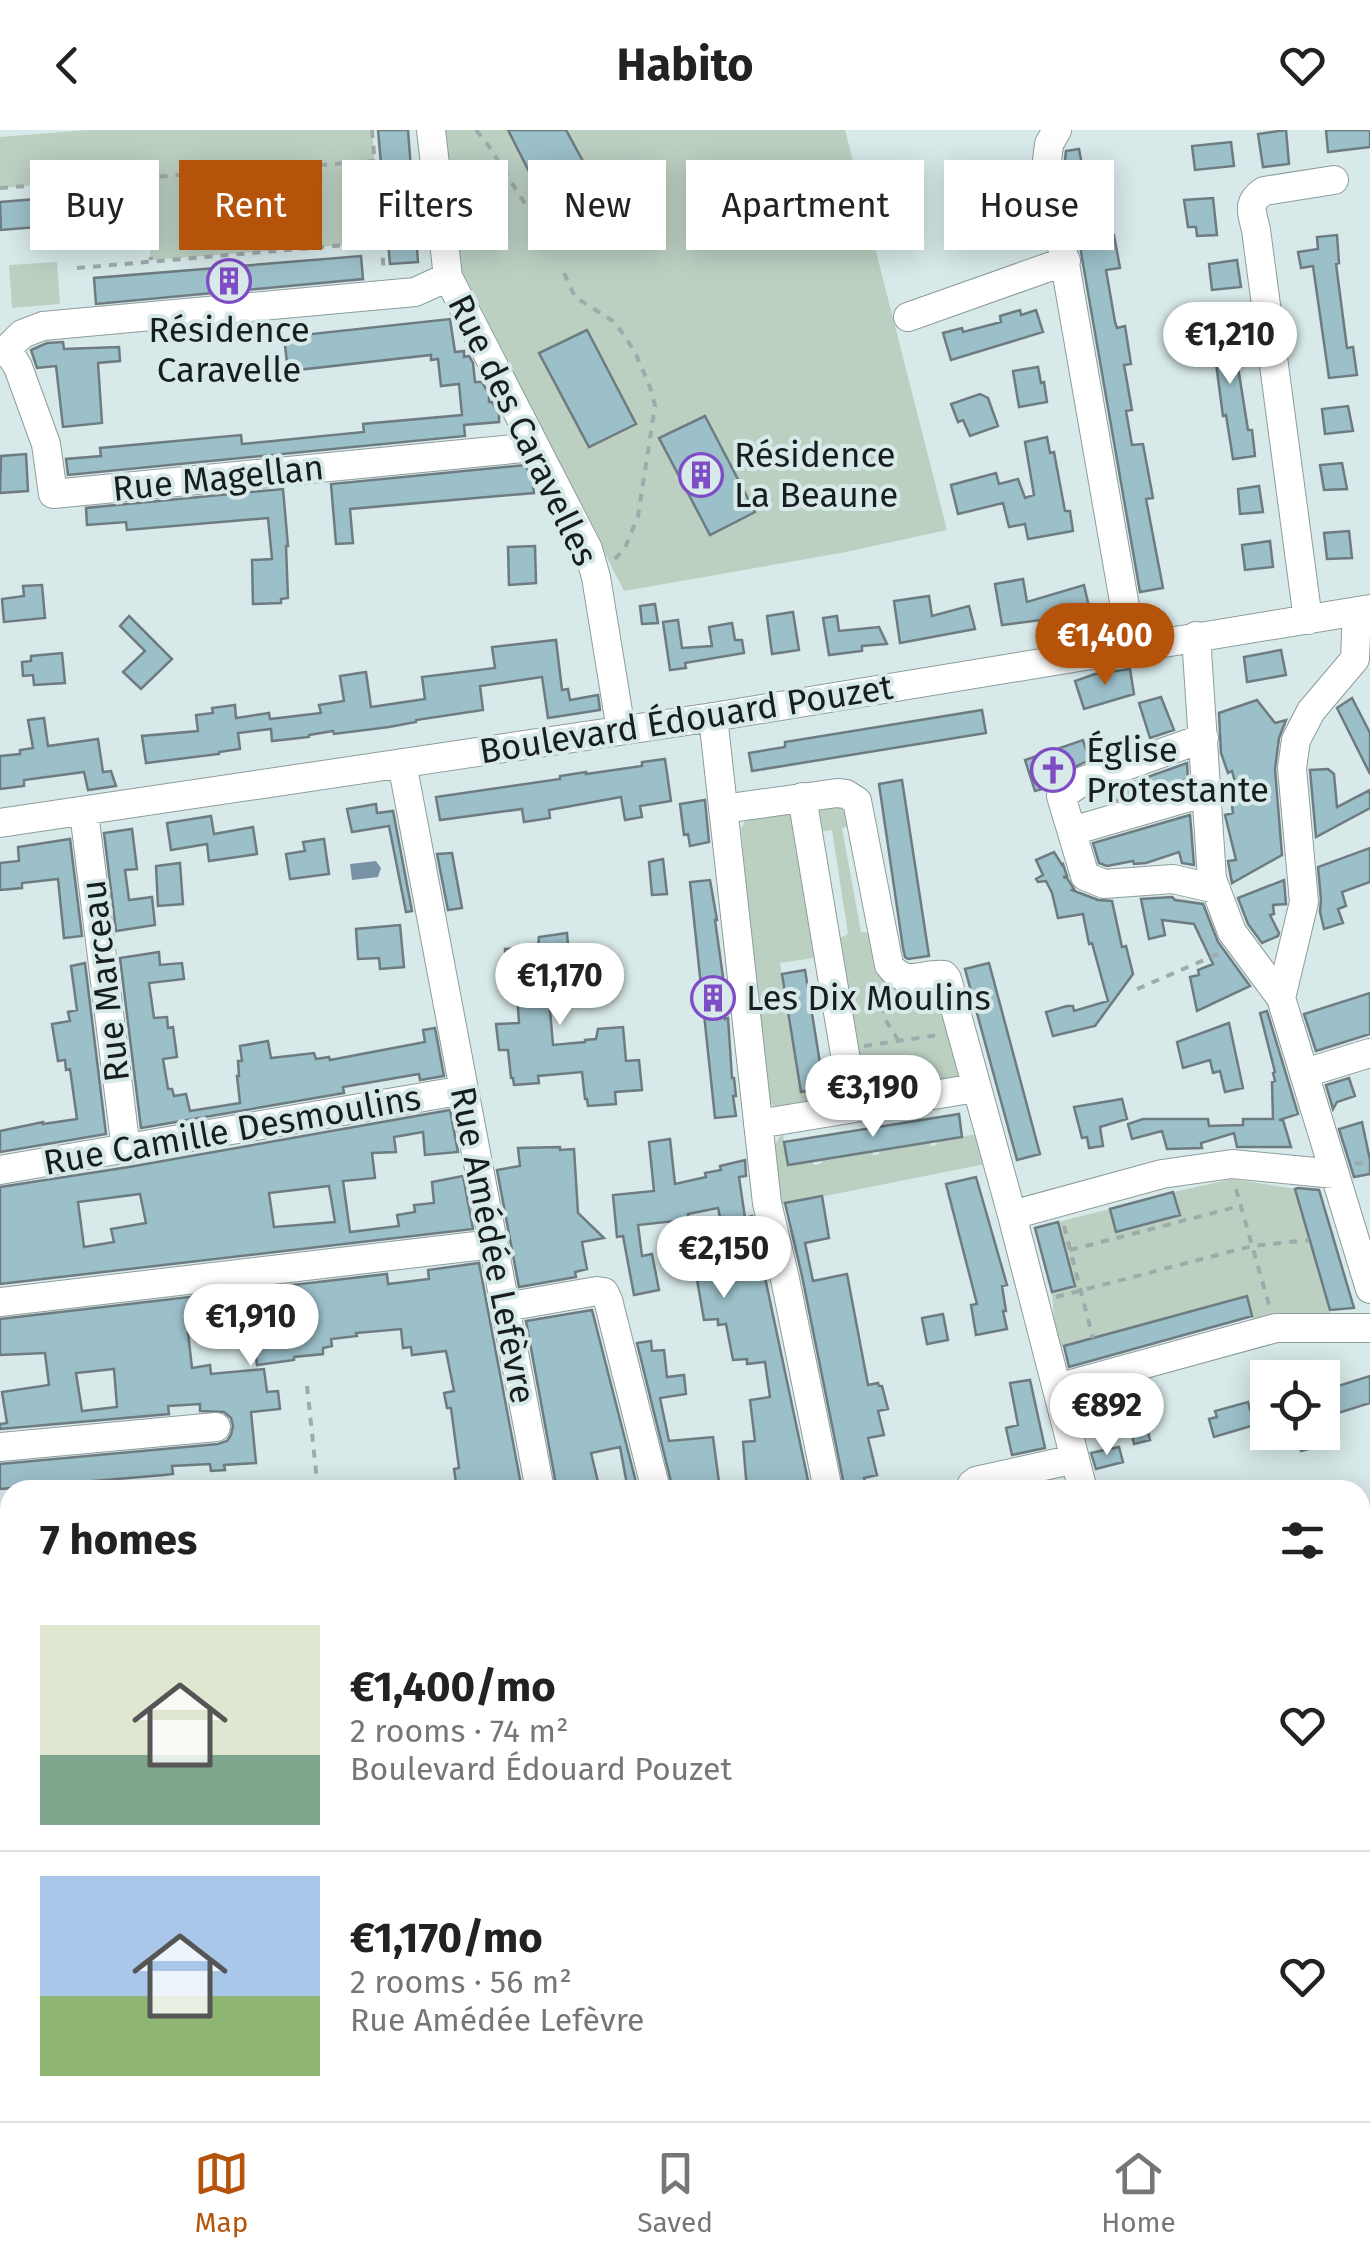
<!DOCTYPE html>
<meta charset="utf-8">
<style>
body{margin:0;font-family:"Fira Sans",sans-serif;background:#f2f2f2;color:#222;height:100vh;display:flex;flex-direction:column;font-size:38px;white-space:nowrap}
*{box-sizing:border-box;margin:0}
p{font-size:32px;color:#767676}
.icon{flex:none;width:55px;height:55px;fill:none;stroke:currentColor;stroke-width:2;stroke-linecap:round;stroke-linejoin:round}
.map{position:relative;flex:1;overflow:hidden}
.details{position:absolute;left:0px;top:1350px;width:1370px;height:642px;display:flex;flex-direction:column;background:#fff;border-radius:30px 30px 0 0;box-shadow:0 5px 25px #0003}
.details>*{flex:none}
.banner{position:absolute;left:30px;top:30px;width:1310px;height:90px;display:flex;gap:20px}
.tools{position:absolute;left:1250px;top:1230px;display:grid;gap:20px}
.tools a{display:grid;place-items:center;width:90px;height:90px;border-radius:0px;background:#fff;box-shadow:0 5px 25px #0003;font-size:50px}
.price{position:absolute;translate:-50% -85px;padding:0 22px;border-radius:35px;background:#fff;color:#222;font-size:32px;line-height:65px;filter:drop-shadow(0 2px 5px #0008)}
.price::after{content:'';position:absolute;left:50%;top:60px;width:30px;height:22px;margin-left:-15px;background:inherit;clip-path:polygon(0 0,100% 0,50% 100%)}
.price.current{background:#b45309;color:#fff}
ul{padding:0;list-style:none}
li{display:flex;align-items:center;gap:30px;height:250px;padding:0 40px}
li+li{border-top:2px solid #e0e0e0}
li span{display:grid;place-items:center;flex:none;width:280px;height:200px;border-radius:0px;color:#555}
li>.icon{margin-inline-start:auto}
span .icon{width:120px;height:120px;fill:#fffc;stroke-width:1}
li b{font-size:42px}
h2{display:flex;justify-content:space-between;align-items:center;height:120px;padding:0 40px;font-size:42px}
.pill{padding:0 35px;border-radius:0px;background:#fff;box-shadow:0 5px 25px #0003;font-size:35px;line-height:90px}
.pill.current{background:#b45309;color:#fff}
header{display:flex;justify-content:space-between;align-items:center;height:130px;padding:0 40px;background:#fff;font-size:45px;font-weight:700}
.tabs{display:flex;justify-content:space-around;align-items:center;height:140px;border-top:2px solid #e0e0e0;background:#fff;font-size:28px;color:#767676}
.tabs a{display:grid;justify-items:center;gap:5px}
.tabs .current{color:#b45309}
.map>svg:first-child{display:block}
.green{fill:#bcd0c2}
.water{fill:#7793a5}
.building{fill:#9cc0ca;stroke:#6e7c81;stroke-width:2.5;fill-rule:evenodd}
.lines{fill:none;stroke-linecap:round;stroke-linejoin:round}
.minor-casing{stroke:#8d9d9c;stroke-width:30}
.path{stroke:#9eabab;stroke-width:4;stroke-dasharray:8 8;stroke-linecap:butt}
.minor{stroke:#fff;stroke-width:28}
.labels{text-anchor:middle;stroke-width:8;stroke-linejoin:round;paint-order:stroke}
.poi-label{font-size:35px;fill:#181e1e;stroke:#d8e9e9;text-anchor:start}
.street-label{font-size:35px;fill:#181e1e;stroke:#d8e9e9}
</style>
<header><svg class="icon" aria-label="back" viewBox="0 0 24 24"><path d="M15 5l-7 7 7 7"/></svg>Habito<svg class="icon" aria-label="heart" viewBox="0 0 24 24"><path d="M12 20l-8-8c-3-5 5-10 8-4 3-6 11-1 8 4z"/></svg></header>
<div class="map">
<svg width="1370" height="1991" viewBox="0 0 1370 1991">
<rect width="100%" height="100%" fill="#d8e9e9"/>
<!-- green -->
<path class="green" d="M88,0h284l9,112 -230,18 -7,-83 -144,11v-51z
M443,0h402l102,400 -101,22 -222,39 -168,-329z
M57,132l3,42 -48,4 -3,-43z
M839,669l18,26 -15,3 19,104 9,1 6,7 64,49 23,78 -4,14 -96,13 -25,-155 10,-5 -16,-104 -14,2 -2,-10 3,-16z
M791,682l29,145 -40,6 21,128 30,-5 1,6 -5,7 -49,9 -6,-3 -7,-11 -24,-265 5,-10z
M783,1004l5,31 25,-4 1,4 7,-1v-4l51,-8 1,3 6,-1v-4l51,-8 1,4 6,-1 -1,-4 42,-7 7,30 -205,41 -5,-60 4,-8z
M1233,1049l62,10 36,126 -78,4 -7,-22 -190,51 -4,-55 23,-8 -17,-63 52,-13 7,23 63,-17 -7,-23z"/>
<!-- water -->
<path class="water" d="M376,731l5,7 -3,9 -26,3 -2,-16z"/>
<!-- building -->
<path class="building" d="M378,0h30l10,132 -28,2z
M508,0h58l19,35 -48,22z
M1286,0l3,34 -26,3 -5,-33z
M1326,0h44v17l-42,5z
M1231,12l3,24 -39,4 -3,-24z
M1079,19l5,27 11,-2 6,33h6l4,28h3l6,33 -14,2 9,52 2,6 8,-2 6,38 -7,1 8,45 -6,1 6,34 11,-1 10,54 -7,1 17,89 -23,4 -75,-432 1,-9z
M133,61l2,28 -134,11 -1,-28z
M1213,68l4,37 -20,1 -1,-9h-8l-4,-27z
M1337,105l2,28 -3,1 11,84 6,-1 4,28 -28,3 -16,-112 -12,2 -3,-16 20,-3 -1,-12z
M361,126l2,23 -267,25 -2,-26z
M1237,130l4,27 -29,3 -3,-26z
M1020,180l1,5 15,-5 7,22 -92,28 -8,-27 19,-5 1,4 38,-10 -1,-6z
M1230,187l18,113h4l3,26 -22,3 -7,-44 -3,1 -7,-53 -4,1 -5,-44z
M450,189l5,33 9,-1v6l5,-1 4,7 2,19h7l7,12v8h3l7,12v8l-35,3 1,11 -397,39 -2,-16 35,-3 -1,-8 141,-13 1,9 21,-2 101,-10 -1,-8 99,-9 -3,-31 -18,2 -3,-27 -7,1v-5l-143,16 -4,-34z
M587,200l49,94 -47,23 -50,-94z
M63,212l1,7 55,-2 1,14 -22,2 4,60 -39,4 -7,-61 -19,2 -6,-18 16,-7z
M1038,237l3,16 3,-1 3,20 -28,5 -6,-36z
M980,264l8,4 10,28 -28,10 -7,-16 -5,2 -7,-18z
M1348,276l5,25 -28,3 -3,-25z
M705,286l50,96 -45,23 -51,-97z
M1047,307l3,16 4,-1 11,59h5l3,20 -45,8 -3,-15 -16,3 -6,-24 -45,11 -7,-29 45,-12 3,11 19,-5 7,19 9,-3 -9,-53z
M26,324l2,37 -28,2 1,-37z
M1342,333l5,26 -23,1 -4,-25z
M525,335l7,14 2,14 -184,16 3,34 -17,1 -5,-60z
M1259,356l4,26 -23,2 -2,-25z
M283,359l5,57h-2l2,52 -7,1v4l-28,1 -1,-44 20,-1 -4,-41 -141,12 -1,-8 -39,3 -1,-17z
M1349,401l3,27 -25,1 -3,-26z
M1270,411l3,26 -28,3 -3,-25z
M535,416l1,37 -27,2 -1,-38z
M1023,449l4,23 57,-17 5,22 -40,12 -47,6 -7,-41z
M42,455l3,33 -41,4 -2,-23 22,-3 -1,-10z
M929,466l3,20 37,-10 6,23 -75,14 -6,-42z
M655,474l3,19 -16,1 -2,-18z
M793,482l6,38 -27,4 -5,-38z
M129,486l43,43 -31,30 -18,-17 22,-21 -25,-25z
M837,486l2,15 40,-4 8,17 -25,2v5l-33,4 -6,-37z
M678,490l4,28 30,-2 -3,-19 23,-4 3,17h7l2,13 -59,10 1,5 -16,2 -7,-48z
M556,510l6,50 6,-1 2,11 28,-5 2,15 -52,8 -6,-41 -62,9 3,24 -67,10v2l-27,5 -55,7 -1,-3 -24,4v2l-37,4 -1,-12 -33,4 2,16 -21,3v2l-73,9 -4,-27 56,-5 -2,-16 17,-2 -1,-5 23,-3 1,13 33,-5 1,6 51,-6 -2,-8 25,-4 -4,-25 26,-4 5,35 54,-8 -3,-22 73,-9 -3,-21z
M1281,520l5,25 -39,7 -3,-25z
M62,523l3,30 -31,2 -1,-10 -10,1 -1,-14 9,-1v-5z
M1130,539l4,25 -50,15 -9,-28 20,-7z
M1161,567l13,33 -24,8 -11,-35z
M1352,568l18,35v41l-33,-66z
M1257,570l18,23 11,-3 -7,18 -4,31 7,86 -50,28 -4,-22 8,-1 -11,-45 8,-2 -1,-7 2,-3 6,-2 -8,-30 -4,2 -7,-20 -2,-40z
M982,580l4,23 -234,38 -3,-18 36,-6v-5z
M44,588l4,28 50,-7 5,33 8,-1 5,15 -28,4 -4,-18 -60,8v6l-24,3v-33l20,-2v-4l13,-2 -5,-28z
M1083,610l6,20 -36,18 -7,10 -11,3 -10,-31z
M665,629l6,42 -31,5 2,11 -17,3 -4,-23 -72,13 1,8 -26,4 -2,-13 -82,11 -4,-23 124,-18v-3l26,-4v2l56,-8v-4z
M1187,633l1,16 -74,22 -3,-11z
M1328,639l6,5 3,33 33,-17v18l-54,29 -6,-67z
M902,650l27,176 -21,3 -3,-2 -2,-9 -24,-164z
M705,670l4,42 -19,4 -2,-12 -4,1 -4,-31z
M376,674l1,9 16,-2 19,100 -6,1 -17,-86 -37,6 -5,-23z
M1190,685l4,50 -12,-2 -3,-11 -33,11 -12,1 -1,-3 -26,5 -8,-3 -6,-20z
M211,686l3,18 39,-7 4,27 -48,7 -2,-17 -36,6 -4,-27z
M132,699l5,40 -12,1 4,30 23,-3 3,28 -39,6 -12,-98z
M70,709l12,97 -18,2 -6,-59 -36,4v5l-22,2v-27l19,-2 -1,-14z
M324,709l5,35 -39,5 -4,-25 19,-3 -2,-9z
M1370,718v34l-28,10 4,14 -8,3 5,14 -19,6 -4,-17 1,-12 -3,-33z
M1054,722l8,13 1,-1 4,12 -4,1 4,1 7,11 -2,1 26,10 14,1 10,46 4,-1 7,28 -38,52 -42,10 -7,-24 21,-6h6l1,5 34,-10 -16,-58 -3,1 -6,-30 -25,4 -6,-25 -6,-12 -8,1 -2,-3 7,-4 -7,-15z
M452,723l10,55 -14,2 -11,-56z
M663,729l4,35 -15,1 -3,-33z
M180,733l3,41 -25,2 -2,-40z
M710,750l7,40h-2l8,57 -2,1 4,41 3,-1 4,60h2l2,18h-3l3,20 -21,2 -25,-236z
M1284,750l2,24 -13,1 1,9 -4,1 9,18 -1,3 -16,7 -14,-19 -10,-26z
M1172,767l3,3 28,4 15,38 32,44 -53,25 -7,-34 9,-2 -1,-5 15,-6 -19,-40 -32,-4 3,15 -16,4 -8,-40z
M400,795l4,42 -24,2 -1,-11 -21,1 -2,-30z
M567,803l2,25 12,-1 1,6h2l2,16 -3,1v3l-35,3 5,59 32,-3v-2l11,-1 2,-10 25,-2 3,34 13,-1 3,30 -27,2 1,12 -28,2 -1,-7h-2l-3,-27 -44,4 1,7 -25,2 -1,-7h-2l-3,-28h-9l-3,-26 23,-1 -3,-46 -3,-2h-7l-1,-26 33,-2 1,-10z
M159,822l1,13 22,-2 2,16 -35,4 5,35 13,-1 1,11 5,-1 4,30 -14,2 5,30h4l2,7 12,-2 4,17 50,-8 -3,-27h2l-1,-15h4l-2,-15 28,-5 3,17 43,-5 2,6 13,-2 1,3 95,-18 -2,-12 12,-2 9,48 -24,4 -1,-6 -76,13 1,6 -203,35 -21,-170z
M85,833l21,171 -106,18v-21l43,-9v2l34,-5 -7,-50 -4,1 -1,-10 -7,1 -6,-37 18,-3 -2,-9 9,-2 -6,-44z
M989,833l51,191 -23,6 -52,-191z
M805,840l19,118 -23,4 -19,-118z
M1370,863v41l-54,17 -12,-37z
M1267,881l31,103 -19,6h4l8,27h-54l-3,-14 -33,10 1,5 -35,1 -5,-18 -30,8 -4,-15 15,-5h65l1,7 34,-1v-6h30l-1,-37 3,-1 -2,-8 2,-1 -15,-59z
M1229,893l14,65 -18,4 -5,-21 -7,2 -3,-13 -27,8 -6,-26z
M1349,948l6,18 -18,6 -4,7 -7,-24z
M1122,969l5,20 -27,8 3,19 -14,2 -2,-11 -5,1 -8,-31z
M450,980l8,42 -33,3 -2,-23 -29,5 2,15 -24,1 3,25 -32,3 7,51 49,-6 -2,-11 18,-3 -1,-7 20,-2 -2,-21 31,-6 10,53 -473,55v-97l129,-20zM329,1056l6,36 -61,5 -5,-34zM140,1064l6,29 -35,6 3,13 -30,5 -6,-45z
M959,984l3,23 -174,28 -4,-23z
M1362,992l8,38v14l-16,3 -15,-48z
M670,1009l5,45 31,-7 -1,-4 16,-3 -1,-4 25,-6 1,16 -7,1 6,41 7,-2 58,274h-63l-4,-48 12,-1 -5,-41 20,-3 -5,-35 -18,2v-5l-14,1 -7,-36 -8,1v-6l-14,1 -9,-52 35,-4 -12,-56 -30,6 4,31 -14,2 -4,-26 -36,4 4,31 10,-2 7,36 -25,5 -11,-59 -6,1 -4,-42 41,-4 -5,-49z
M560,1017v3l14,-1 4,64 26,25 -22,4 5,27 -12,3 1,5 -57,10 -22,-117 23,-4 -2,-18z
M976,1047l31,108 -5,1 4,25h-3l4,18 -31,6 -5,-30 6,-1 -31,-120z
M1298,1058l21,2 35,118 -24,2 -35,-121z
M1173,1062l7,23 -64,17 -6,-23z
M822,1066l7,42 -24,5 8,38 34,-7 21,111 10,-2 1,3h3l6,23 -10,2 6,24 -16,3 9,37 -13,3 3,12h-22l-43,-214 -17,-73z
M1058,1092l17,64 -23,6 -17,-64z
M479,1133l43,227h-65l-3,-21 5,-1 -8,-60h-4l-3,-15 10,-2 -8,-40 -34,4 -1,-8 -8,1 -2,-19 -45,4 1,3 -26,3 1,7 -9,2v6l-29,3v3l-37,5 -5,-40 -64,8 4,35 18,-3 1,9 53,-5 3,23 11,-1 2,18 -29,3 5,51 -32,2 1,5 -14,1 -1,-7 -38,2 1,8 -9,1 -164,14v-25l218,-20 9,-3 4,-6 2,-9 -2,-8 -7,-6 -24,-1v-7l-32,2 1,8 -169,15v-5l7,-1 -5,-31 47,-7 -4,-32 -45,2v-36l387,-45 1,10 41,-5 -1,-9zM114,1239l3,38 -35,4 -6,-38z
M1247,1166l5,20 -183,51 -5,-21z
M592,1180l46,180h-10l-8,-43 -29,6 9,37h-43l-31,-169z
M943,1184l5,26 -21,4 -5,-26z
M651,1211l1,10 12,-1 3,27 17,-2 2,19 -26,4 9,43 44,-4 7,53h-47l-36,-147z
M1370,1246v27l-38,12 -7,-25z
M1030,1250l15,68 -33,7 -6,-27 12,-3 -8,-42z
M1248,1272l2,8 18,-5v16l-54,16 -5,-18 8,-2 -2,-6z
M1144,1284l6,26 -16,4 -6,-27z
M1296,1302h16l4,15 -15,4z
M1119,1317l4,15 -27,7 -5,-16z"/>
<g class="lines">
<!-- minor casing -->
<g class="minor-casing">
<path id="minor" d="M431,0l17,147 140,272 8,28 25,153
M1057,0l-8,14 -2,17 85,486
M908,187l158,-56
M7,219l11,18 28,77 7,50 481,-47
M0,222l7,-3 15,-15 21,-8 372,-34 33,-15
M1357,481l-2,48 -44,52 -15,29 -4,28 12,134 -23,96 89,291
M1308,490l-52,-390c-4,-18 -10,-27 8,-39l70,-11
M1196,506l16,243 20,53 49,66
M713,587l54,486 18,76 43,211
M1204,608l-121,43 -22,15 24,80 19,8 69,-5 43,10
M402,633l138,727
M802,667l52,311
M723,679l114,-16 9,1 11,7 32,164c17,23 32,8 55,10l3,4 65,236 71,275
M84,682l42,338
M0,693l713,-106 657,-108
M1072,701l134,-39
M1305,943l65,-20
M758,994l218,-36
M0,1040l464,-80
M1012,1085l150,-41 70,-10 103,10
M0,1172l493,-58
M505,1177l92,-16 7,1 4,8 48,190
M1057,1258l219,-60h94
M0,1317l216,-20
M972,1360v-6l4,-3 99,-22
M1360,1428l10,32
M0,1480l10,-1
M0,1575l10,-1
M1360,1613l10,-5
M0,1814l10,-1
M0,1967l10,-4
M173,1982l3,9
M730,1982l3,9
M860,1982l2,9
M1031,1982l3,9
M1210,1982l3,9
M358,1991l31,-9"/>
</g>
<!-- path -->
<path class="path" d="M372,0l12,143
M476,0l12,15 53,84
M298,37l6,80
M228,43l6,80
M145,47l6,83
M0,58l375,-27
M77,138l304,-26
M564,143l11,24 38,24 8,10 14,21 15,35 5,19 -17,110 -13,32 -12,13
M879,859l6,30 13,21
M1137,859l81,-35
M864,916l75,-11
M1355,1033l15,1
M1236,1059l33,116
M1064,1096l29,112
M1070,1120l170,-44
M1056,1167l196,-51 57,-6
M307,1256l11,104
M1299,1982l2,9"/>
<!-- minor -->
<use href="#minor" class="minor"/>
</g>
<!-- icons -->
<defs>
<g id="building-ring" transform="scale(2.25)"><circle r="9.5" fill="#d8e9e9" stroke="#7e4cc4" stroke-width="1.5"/><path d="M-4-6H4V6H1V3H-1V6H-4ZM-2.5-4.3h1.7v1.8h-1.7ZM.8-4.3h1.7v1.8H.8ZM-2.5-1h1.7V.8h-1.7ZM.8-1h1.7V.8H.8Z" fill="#7e4cc4"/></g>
<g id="church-ring" transform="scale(2.25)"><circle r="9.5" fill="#d8e9e9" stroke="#7e4cc4" stroke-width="1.5"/><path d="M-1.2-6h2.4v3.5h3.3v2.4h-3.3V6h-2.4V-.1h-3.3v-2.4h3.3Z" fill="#7e4cc4"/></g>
</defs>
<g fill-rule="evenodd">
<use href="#building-ring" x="229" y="151"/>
<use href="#building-ring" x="701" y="345"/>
<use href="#church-ring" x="1053" y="640"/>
<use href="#building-ring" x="713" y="868"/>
</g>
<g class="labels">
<!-- poi labels -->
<g class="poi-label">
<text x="229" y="212" text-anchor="middle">Résidence<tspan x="229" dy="40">Caravelle</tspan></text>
<text x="734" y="337">Résidence<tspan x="734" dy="40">La Beaune</tspan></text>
<text x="1086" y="632">Église<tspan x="1086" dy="40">Protestante</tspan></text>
<text x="746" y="880">Les Dix Moulins</text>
</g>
<!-- street labels -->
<g class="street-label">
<text transform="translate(523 300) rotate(64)" y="12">Rue des Caravelles</text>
<text transform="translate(218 348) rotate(-6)" y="12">Rue Magellan</text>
<text transform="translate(686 589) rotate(-9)" y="12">Boulevard Édouard Pouzet</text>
<text transform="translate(105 851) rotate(-97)" y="12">Rue Marceau</text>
<text transform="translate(232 1000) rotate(-10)" y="12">Rue Camille Desmoulins</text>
<text transform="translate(493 1115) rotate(79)" y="12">Rue Amédée Lefèvre</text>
</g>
</g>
</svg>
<div class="tools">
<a><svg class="icon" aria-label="locate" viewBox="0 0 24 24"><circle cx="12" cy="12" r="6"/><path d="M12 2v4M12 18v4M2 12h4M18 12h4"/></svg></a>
</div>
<b class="price" style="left:1230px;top:257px">€1,210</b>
<b class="price current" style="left:1105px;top:558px">€1,400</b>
<b class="price" style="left:560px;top:898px">€1,170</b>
<b class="price" style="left:873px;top:1010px">€3,190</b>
<b class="price" style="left:724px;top:1171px">€2,150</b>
<b class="price" style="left:251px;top:1239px">€1,910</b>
<b class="price" style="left:1107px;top:1328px">€892</b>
<div class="banner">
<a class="pill">Buy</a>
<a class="pill current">Rent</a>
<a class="pill">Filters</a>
<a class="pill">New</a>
<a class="pill">Apartment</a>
<a class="pill">House</a>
</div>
<section class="details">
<h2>7 homes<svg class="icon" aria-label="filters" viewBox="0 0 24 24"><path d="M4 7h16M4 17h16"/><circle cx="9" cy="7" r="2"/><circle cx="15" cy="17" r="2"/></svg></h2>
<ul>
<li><span style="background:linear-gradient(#dfe7d0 65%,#7fa58c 0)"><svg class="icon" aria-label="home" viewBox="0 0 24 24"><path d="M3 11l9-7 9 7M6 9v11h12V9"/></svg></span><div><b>€1,400/mo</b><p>2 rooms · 74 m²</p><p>Boulevard Édouard Pouzet</p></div><svg class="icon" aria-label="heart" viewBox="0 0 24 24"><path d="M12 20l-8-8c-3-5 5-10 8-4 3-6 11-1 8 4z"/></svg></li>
<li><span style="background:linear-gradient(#a9c7e8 60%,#8fb573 0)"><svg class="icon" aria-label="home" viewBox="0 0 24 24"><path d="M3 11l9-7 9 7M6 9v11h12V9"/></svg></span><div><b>€1,170/mo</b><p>2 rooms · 56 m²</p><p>Rue Amédée Lefèvre</p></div><svg class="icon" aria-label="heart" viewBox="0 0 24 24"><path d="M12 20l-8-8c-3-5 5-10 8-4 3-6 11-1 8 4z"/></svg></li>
</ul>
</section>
</div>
<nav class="tabs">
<a class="current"><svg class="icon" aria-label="map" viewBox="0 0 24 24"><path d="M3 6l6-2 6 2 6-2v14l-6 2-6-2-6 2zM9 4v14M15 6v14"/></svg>Map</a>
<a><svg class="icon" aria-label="saved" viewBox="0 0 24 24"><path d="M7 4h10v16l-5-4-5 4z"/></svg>Saved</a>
<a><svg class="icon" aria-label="home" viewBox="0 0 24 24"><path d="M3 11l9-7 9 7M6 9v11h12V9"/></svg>Home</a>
</nav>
